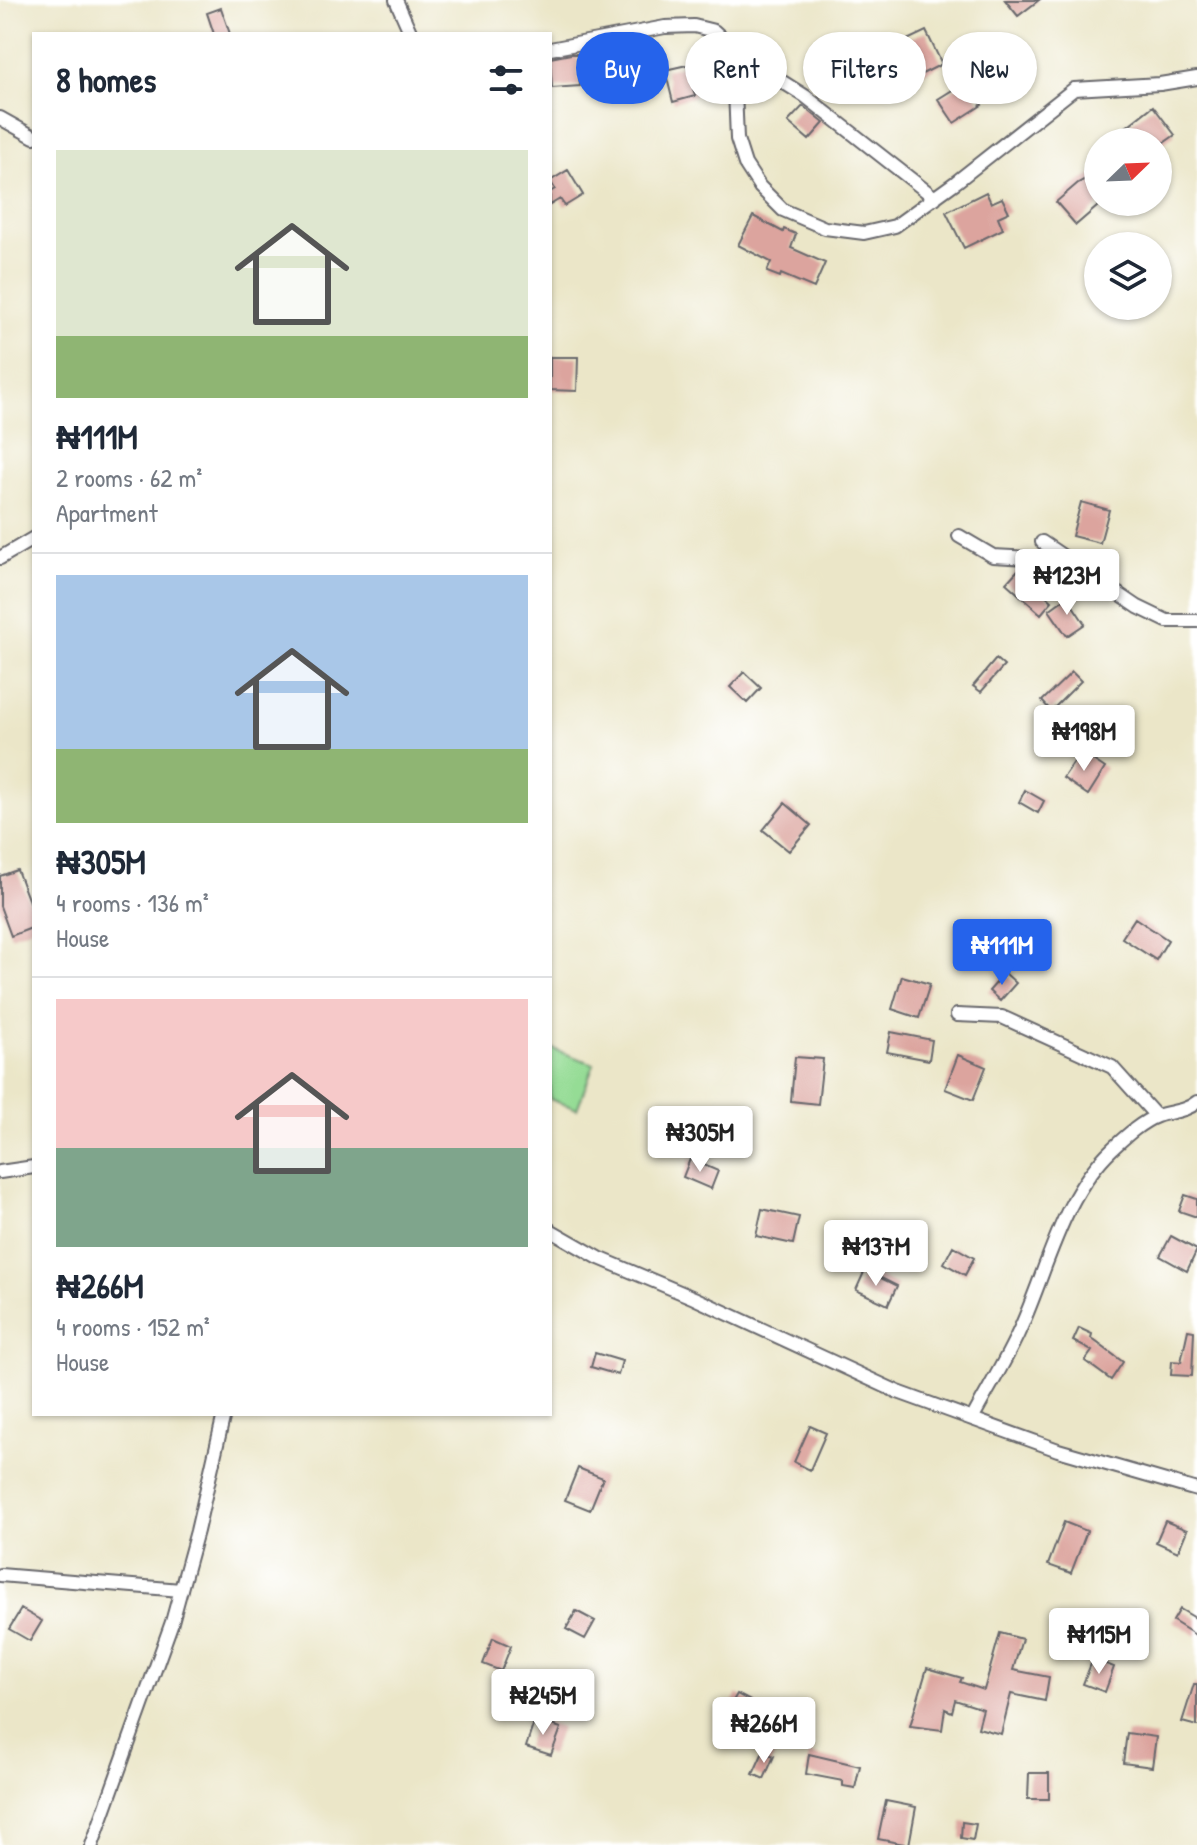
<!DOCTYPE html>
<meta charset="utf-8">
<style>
body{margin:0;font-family:"Patrick Hand",sans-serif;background:#f2f2f3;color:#1f2937;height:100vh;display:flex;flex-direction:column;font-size:30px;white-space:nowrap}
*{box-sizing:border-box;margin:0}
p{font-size:26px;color:#747a83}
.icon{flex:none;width:44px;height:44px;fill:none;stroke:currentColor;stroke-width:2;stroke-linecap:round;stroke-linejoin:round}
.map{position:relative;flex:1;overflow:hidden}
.drawer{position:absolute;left:32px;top:32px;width:520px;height:1384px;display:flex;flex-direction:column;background:#fff;border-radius:0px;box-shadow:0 2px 6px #0004}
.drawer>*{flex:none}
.top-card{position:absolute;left:576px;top:32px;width:500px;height:72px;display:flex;gap:16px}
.needle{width:52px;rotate:67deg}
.fabs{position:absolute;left:1084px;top:128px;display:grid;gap:16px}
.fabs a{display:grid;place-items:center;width:88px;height:88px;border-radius:50%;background:#fff;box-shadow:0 2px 6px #0004;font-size:40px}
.price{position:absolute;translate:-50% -68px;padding:0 18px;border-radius:8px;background:#fff;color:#222;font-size:26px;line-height:52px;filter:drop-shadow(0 2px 4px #0008)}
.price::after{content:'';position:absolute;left:50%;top:48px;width:24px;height:18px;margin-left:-12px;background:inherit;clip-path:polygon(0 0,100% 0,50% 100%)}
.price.current{background:#2563eb;color:#fff}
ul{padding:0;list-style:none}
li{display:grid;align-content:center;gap:16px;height:424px;padding:0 24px}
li+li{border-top:2px solid #e0e1e3}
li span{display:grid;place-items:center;height:248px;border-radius:0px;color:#555}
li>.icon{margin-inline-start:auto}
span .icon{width:144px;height:144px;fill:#fffc;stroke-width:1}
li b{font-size:34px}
h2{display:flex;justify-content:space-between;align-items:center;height:96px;padding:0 24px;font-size:34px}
.pill{padding:0 28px;border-radius:36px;background:#fff;box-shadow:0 2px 6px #0004;font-size:28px;line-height:72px}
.pill.current{background:#2563eb;color:#fff}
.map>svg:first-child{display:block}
.green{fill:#95dc95;stroke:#5c7f68;stroke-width:2}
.building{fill:#dca49e}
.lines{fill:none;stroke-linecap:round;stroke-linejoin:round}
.minor-casing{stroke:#68676c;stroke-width:16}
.minor{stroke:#fff;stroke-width:12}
</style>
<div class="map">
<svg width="1197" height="1845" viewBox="0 0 1197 1845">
<rect width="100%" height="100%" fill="#fff"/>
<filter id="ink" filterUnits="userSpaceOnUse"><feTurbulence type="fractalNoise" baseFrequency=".0125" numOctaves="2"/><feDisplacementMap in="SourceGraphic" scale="16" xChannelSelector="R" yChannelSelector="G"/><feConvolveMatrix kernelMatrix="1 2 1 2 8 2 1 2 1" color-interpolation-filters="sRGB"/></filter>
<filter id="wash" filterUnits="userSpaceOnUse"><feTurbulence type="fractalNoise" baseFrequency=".006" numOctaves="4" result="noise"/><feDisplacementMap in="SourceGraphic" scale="32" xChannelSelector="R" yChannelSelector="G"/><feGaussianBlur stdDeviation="1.8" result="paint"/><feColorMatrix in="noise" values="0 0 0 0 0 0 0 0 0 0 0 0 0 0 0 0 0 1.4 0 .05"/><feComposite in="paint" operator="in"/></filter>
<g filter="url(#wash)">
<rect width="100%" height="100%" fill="#ebe6c8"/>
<!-- green -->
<path class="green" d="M550,1048l44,16 -17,45 -27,-10z"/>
<g id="blocks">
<!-- building -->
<path class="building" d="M1005,0h34l-21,16z
M221,8l9,26h-16l-7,-21z
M926,31l16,33 -24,12 1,2 -11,6 -12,-22 15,-9 -6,-12z
M571,54h6l3,32 -28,2 -2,-30z
M687,65l8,31 -22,6 -8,-32z
M967,81l15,24 -28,18 -16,-24z
M803,106l21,17 -15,17 -21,-18z
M1153,106l22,29 -10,7h-29l-11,-14z
M568,170l15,25 -18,11 -5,-7 -10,6v-13l5,-3 -5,-8z
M1098,172v34l-22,19 -20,-23 22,-19z
M986,192l5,11 11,-5 7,14 -11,5 5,12 -39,19 -18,-36z
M753,216l30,16 1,-3 12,5 -5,14 34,15 -11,25 -33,-14 -1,3 -13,-5 4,-10 -33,-17z
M550,357h28l-1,34 -27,-1z
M1081,502l28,8 -9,33 -28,-7z
M1018,570l34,31 -11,13 -35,-31z
M1067,597l18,27 -18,12 -18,-26z
M996,659l8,7 -23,26 -8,-6z
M744,672l17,16 -14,15 -17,-16z
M1072,672l9,9 -30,30 -9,-10z
M1081,752l24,16 -17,27 -25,-17z
M1025,790l19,11 -6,12 -19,-11z
M785,803l26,22 -22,26 -26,-21z
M17,870l17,45v12l-23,9 -11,-30v-30z
M1135,918l33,22 -12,20 -34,-22z
M1005,973l11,10 -16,18 -11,-10z
M902,976l28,8 -11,34 -27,-9z
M891,1032l41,8 -3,20 -42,-8z
M958,1055l28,12 -13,33 -28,-11z
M795,1057l28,2 -5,45 -27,-3z
M690,1159l28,12 -7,18 -28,-12z
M1185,1195l12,4v18l-18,-6z
M762,1209l37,8 -6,27 -37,-8z
M1171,1236l26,14 -10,21 -27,-15z
M953,1246l21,12 -9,17 -21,-12z
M865,1270l32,16 -9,19 -32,-15z
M1079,1328l13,6 -1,4 32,24 -12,18 -26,-19 7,-10 -19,-10z
M1188,1330l6,1 -2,45 -21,-1 1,-14 9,1z
M595,1353l27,8 -4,14 -27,-8z
M810,1426l16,7 -16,37 -16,-8z
M578,1468l25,10 -13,32 -25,-10z
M1165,1521l22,9 -9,22 -22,-10z
M1064,1522l23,9 -16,42 -23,-8z
M21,1609l21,12 -12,20 -21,-12z
M1180,1609l17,10v17l-24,-15z
M576,1611l19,10 -10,18 -19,-10z
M1000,1633l22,6 -9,31 36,7 -4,24 -34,-7 -10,40 -23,-6 5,-19 -28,-9 -3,12 -7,-3 -3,21 -32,-4 17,-58 35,10 -2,4 24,8z
M493,1638l18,8 -10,25 -18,-7z
M1093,1659l21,8 -9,25 -22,-8z
M1194,1684h3v42l-15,-4z
M737,1694l21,11 -6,12 -22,-11z
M535,1719l26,9 -10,27 -25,-8z
M1127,1733l29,4 -4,30 -29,-4z
M763,1752l11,4 -10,23 -11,-5z
M809,1754l51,12 -5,22 -12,-2v-5l-37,-7z
M1029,1773h20v26h-21z
M886,1801l30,6 -7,38 -31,-6z
M962,1822l14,2 -3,16 -12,-2z"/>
</g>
</g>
<g filter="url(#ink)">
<use href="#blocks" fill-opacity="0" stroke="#68676c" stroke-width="2"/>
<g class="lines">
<!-- minor casing -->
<g class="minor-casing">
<path id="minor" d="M396,0l15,34
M550,49l115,-22 29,-1 20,5 12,11 8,24 3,73 8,25 15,23 23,23 42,18 39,5 31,-7 61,-44 118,-93 86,-5 37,-6
M734,66l44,13 27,17 130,102
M0,118l34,19
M959,536l34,20 73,4
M1042,542l96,65 29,14h30
M0,558l34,-20
M957,1015l45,2 110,50 44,49
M0,1172l34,-5
M550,1230l49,28 95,40 204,94 160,58 139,40
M972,1419c16,-30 35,-60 49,-92 27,-60 41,-131 92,-179 12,-11 28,-26 44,-32 14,-5 28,-4 40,-14
M0,1575l181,15
M92,1845l80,-223 25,-91 27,-117"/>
</g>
<!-- minor -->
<use href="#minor" class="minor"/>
</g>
</g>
</svg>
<div class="fabs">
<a><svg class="needle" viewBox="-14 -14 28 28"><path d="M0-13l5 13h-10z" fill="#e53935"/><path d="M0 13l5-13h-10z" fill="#747a83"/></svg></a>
<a><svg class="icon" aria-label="layers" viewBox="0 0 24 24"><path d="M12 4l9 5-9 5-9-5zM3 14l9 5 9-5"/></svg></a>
</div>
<b class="price" style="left:1067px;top:617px">₦123M</b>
<b class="price" style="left:1084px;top:773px">₦198M</b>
<b class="price current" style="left:1002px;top:987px">₦111M</b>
<b class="price" style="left:700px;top:1174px">₦305M</b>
<b class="price" style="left:876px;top:1288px">₦137M</b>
<b class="price" style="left:1099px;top:1676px">₦115M</b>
<b class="price" style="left:543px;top:1737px">₦245M</b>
<b class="price" style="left:764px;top:1765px">₦266M</b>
<div class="top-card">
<a class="pill current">Buy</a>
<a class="pill">Rent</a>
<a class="pill">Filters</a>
<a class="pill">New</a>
</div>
<section class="drawer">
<h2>8 homes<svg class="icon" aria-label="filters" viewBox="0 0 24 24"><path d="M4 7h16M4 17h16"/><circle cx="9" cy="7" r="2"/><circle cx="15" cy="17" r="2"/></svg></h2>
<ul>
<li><span style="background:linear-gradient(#dfe7d0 75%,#8fb573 0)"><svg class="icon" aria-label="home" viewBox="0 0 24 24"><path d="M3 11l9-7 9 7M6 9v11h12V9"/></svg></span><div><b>₦111M</b><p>2 rooms · 62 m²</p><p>Apartment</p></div></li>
<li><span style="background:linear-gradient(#a9c7e8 70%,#8fb573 0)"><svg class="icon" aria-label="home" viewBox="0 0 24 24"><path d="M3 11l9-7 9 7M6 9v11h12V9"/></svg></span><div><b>₦305M</b><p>4 rooms · 136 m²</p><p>House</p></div></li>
<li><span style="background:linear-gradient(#f6c9c9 60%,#7fa58c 0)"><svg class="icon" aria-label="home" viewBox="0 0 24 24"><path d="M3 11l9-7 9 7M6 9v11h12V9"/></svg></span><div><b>₦266M</b><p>4 rooms · 152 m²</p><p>House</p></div></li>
</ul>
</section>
</div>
